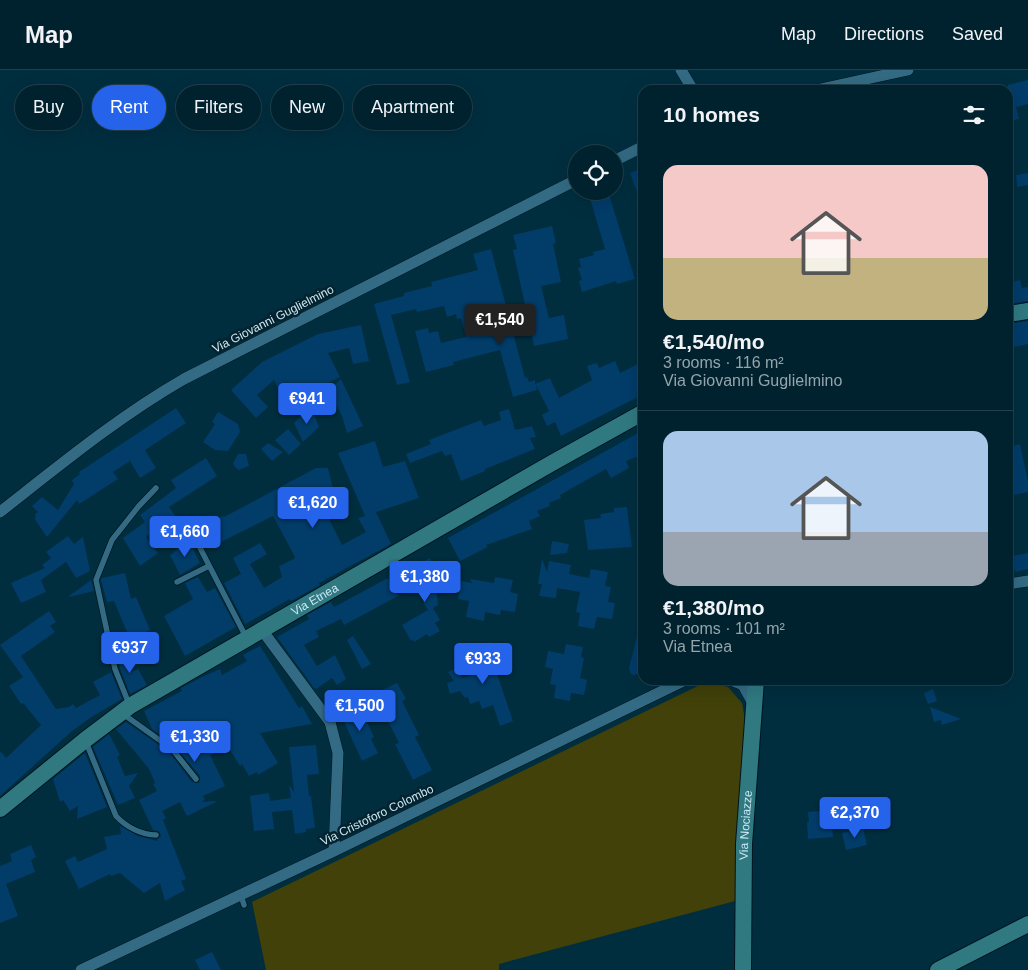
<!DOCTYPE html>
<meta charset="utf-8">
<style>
body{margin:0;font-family:Arial,sans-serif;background:#0e2f3b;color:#f1f3f6;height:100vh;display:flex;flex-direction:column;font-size:19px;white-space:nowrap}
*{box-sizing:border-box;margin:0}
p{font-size:16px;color:#95a4aa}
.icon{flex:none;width:28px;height:28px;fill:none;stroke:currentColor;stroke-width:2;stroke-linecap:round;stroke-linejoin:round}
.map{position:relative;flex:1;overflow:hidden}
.details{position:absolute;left:638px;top:15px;width:375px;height:600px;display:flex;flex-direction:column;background:#00222f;border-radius:15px;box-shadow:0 5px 20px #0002,0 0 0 1px #223f4b}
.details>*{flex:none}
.hud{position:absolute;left:15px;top:15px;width:475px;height:45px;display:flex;gap:10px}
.controls{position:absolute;left:568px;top:75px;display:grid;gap:10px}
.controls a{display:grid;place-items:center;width:55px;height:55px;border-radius:50%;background:#00222f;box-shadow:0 5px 20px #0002,0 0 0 1px #223f4b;font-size:25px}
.price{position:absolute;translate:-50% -42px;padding:0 11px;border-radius:5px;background:#2563eb;color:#fff;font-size:16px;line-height:32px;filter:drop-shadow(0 1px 2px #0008)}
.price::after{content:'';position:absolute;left:50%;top:30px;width:15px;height:11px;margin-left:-8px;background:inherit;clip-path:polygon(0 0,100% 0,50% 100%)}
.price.on{background:#222;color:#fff}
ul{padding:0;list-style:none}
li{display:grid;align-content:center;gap:10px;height:265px;padding:0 25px}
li+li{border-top:1px solid #223f4b}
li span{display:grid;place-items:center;height:155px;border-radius:15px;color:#555}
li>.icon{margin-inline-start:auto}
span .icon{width:90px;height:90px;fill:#fffc;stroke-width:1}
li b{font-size:21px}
h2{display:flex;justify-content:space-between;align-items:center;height:60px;padding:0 25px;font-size:21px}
.tag{padding:0 18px;border-radius:22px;background:#00222f;box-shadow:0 5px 20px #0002,0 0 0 1px #223f4b;font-size:18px;line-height:45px}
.tag.on{background:#2563eb;color:#fff}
header{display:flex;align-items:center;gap:30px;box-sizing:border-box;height:70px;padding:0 25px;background:#00222f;border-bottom:1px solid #223f4b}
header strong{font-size:24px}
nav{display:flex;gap:28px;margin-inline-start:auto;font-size:18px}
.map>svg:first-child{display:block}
.green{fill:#414109}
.building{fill:#023c69}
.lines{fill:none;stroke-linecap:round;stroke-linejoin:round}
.lane-casing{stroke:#001520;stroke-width:7}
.street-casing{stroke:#001520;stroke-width:12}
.secondary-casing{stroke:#001520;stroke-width:18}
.lane{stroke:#336b84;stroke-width:5.5}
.street{stroke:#336b84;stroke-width:11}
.secondary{stroke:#307981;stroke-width:16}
.labels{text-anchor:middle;stroke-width:5;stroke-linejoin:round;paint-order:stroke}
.street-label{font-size:12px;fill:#cbe8f5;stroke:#04232f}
</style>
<header>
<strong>Map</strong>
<nav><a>Map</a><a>Directions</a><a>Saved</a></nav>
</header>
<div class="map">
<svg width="1028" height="900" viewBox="0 0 1028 900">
<rect width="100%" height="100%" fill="#002e3f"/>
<!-- green -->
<path class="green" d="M711,613l17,4 14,16 2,11 1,29 -6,157 -240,64v6h-233l-14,-68 450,-218z"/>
<!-- building -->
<path class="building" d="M1028,10v24l-12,3 3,12 -11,2v-36z
M642,98v34l-1,1 -11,-30z
M1028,103v12l-11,2 -1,-12z
M601,121h7l27,88 -18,5 -1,-3 -34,11 -3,-11 3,-1 -4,-12 3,-1 -2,-8 15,-4 -1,-3 12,-3 -16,-54z
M552,156l4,17 -3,1 8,38 -20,4 8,32 15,-3 4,24 -34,7 -21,-96 4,-1 -4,-14z
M491,179l34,129 2,-1 2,5 6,-2v4l15,-6 9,20 33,-18 -5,-14 10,-3 2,5 16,-7 5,12 22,-11v33l-81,41 -6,-14 -8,4 -5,-11 7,-4 -13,-26 1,5 -24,7 -13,-47 -47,12 1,3 -28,7 -11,-41 13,-3 1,5 9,-2 3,12 25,-6 -5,-19 -4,1 -1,-5 -9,3 -3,-11 -27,6 -1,-3 -25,6 19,67 -13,3 -23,-81 30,-8v-3l28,-7 -1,-4 47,-12 -5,-16z
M1020,210l2,8 6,-1v14l-14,2 -3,-10h-3v-10z
M1028,251v23l-20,4v-24z
M361,255l8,36 -16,3 -4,-16 -21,5 12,24 -51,26h-4l-11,-23 -17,15 11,12 -12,11 -25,-28 31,-28 56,-28z
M341,309l22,47 -16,7 -5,-17 -14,-25z
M311,337l8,20 -16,15 -9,-19z
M176,338l10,15 -41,27 11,18 -16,10 -10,-17 -17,11 5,7 -39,25 -2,-4 -30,37 -13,-19 2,-1 -1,-3 3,-2 -6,-6 10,-9 16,13 16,-26 -2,-4 8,-6 -1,-2z
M509,339l6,21 17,-4 4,11 -6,1 5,11 -50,20v2l-24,10 -10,-27 -6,2 -3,-5 -32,12 -4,-9 25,-10 -2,-4 52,-20 3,6 17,-6 -2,-8z
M218,342l20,12 2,8 -12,19 -13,-1 -12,-8 12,-18 -3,-2z
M288,359l13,15 -12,11 -14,-15z
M642,361v24l-16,6 3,7 -18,10 -5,-9 -46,26 1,3 -12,5 1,3 -13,5 3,5 -11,5 3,8 -46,16 2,2 -28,14 -12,-23z
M375,371l8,26 22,-6 14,37 -43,14 15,32 -72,39 1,2 -29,16 -1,-2 -45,25 -21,-41 17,-9 -8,-16 27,-15 7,11 -17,10 14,24 18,-11 -3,-11 15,-7 1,-2 -22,-41 -60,30 -10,-20 20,-10 1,1 92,-49h12l8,33 -7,4 6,11 -6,3 13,26 24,-13 -8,-14 7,-2 -27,-63z
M268,373l15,9 -11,9 -11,-12z
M1020,374l8,38v10l-20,4v-49z
M238,384h8l3,12 -11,4 -5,-6z
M206,388l11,18 -48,31 7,10 -30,20 12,16 -18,13 -17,-28 22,-16 -5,-7 36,-27 -5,-8z
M627,437l5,40 -44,3 -4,-30 17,-2 -1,-4 14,-2v-4z
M68,466l6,8 9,-7 7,34 -14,7 -10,-16 -25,18 5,12 -25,11 -10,-20 34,-15 -3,-3 9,-7 -5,-6z
M189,471l11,22 -20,12 -10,-20z
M552,471l17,3 -2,9 -17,2z
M1028,483v16l-13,3 -3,-16z
M430,488l7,15 -5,3h3l3,29 -5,3 7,12 -5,3 5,8 -11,6 -2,-3 -13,8 -1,-3 -2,2 -9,-16 26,-15 -5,-8 2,-2 -4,-7 1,-1 -11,-24z
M542,489l5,13 2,-11 22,4 -2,9 20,4 2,-9 17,3 -3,14 6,1 -3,15 7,1 -3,16 -15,-2 -3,12 -16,-3 2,-13 -4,-1 4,-20 -23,-4 -1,10 -17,-2 3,-12h-4z
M125,503l6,26 5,-2 14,33 -20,9 -16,-38 -7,1 -6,-22 1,-2z
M198,507l9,15 8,-4 21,39 -51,29 -21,-40 29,-17 -8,-16z
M495,507l18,3 -3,12 8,2 -3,18 -14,-2 -1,5 -15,-3 -1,9 -18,-4 3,-16 -11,-2 3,-18 11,2 -2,-4 24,4z
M388,508l10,18 -54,29 -3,-6 -25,12 3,6 -15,8 13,21 18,-11 11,24 -9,6 -5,-7 -16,11 -2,-1 -37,-51 32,-18 -2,-4 22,-12 2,-1 3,5z
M91,510l3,11 -25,6v-1z
M49,541l7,11 -6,4 5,6 -34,24 35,53 13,-2 4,-3 3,4 24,-13 -7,-13 18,-10 11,27 -29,17 -21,15 -72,65v-45l6,7 35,-33 -18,-22 -2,1 -12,-18 14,-9 -23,-32z
M639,559l3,1v41l-7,4 -4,-1 -2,-6z
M353,566l18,28 -9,5 -15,-29z
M491,572l6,19 -4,1 20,59 -13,5 -7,-21 -11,4 -3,-8 -9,3 -2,-7 -3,1 -5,-7 -10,3 -3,-11 7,-2 -6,-9 10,-4 4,10 21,-6 -8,-25z
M118,573l13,29 7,-3 9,16 -17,9 -10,-26 -5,-24z
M566,574l17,3 -2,10 3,1 -4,20 7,2 -3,15 -13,-2 -1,8 -16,-3 2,-13 -6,-1 3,-15 -8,-2 3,-16 16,3z
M260,576l39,62 3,-2 10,18 -52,9 18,30 -20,12 -1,-3 -8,4 -7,-12 -2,2 -12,-19 -18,8 15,31 -22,10 2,4 -3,2 13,-1 1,1 -29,14 -7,-14 -18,9 4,7 -3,2 23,59 -5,2 4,9 -20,11 -5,-18 -16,10 -24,-20 -9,3 -1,-2 -31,15 -14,-28 10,-5 3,6 29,-13 -3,-12 17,-3 -1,-8 18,10 20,5 -1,-2 4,-3 -2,-5 -6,-1 -14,-30 18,-9 -4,-7 2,-1 -6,-14 -33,-40 10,-7 43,30 23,30 7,1 1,-3v-4l-25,-30 -23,-17 -8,-18 38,-20 -1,-3 21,-11 18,-8 2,6 25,-14 -4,-6z
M397,613l9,16 -4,2 17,34 -4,2 17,33 -19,10 -18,-36 4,-1 -17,-34 4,-2 -8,-15z
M933,619l4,12 -9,3 -4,-11z
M358,634l16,33 -3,2 7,14 -16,8 -22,-48z
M930,637l8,3 23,9 -19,6 -1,-5 -7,2z
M109,664l11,21 -3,2 8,19 13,-3 -9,13 6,12 -17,7 -25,-58z
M316,675l3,29 -12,1 2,21h2l4,32 -9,1v3l-11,2 -3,-24 -20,2 2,17 -20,2 -4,-35 19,-3 1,8 21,-3 -2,-13 5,7 -5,-45z
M85,683l22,54 -30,12 1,-13 -8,5 -7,-11 -3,2 -7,-23z
M831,740l2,27 -25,2 -1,-17h2l-1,-10z
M863,758l4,17 -21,5 -4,-17z
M31,775l5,12 -5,3 4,12 -29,12 12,32 -18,7v-57l12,-5 -2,-7z
M212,882l9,18h-21l-5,-10z"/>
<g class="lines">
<!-- lane casing -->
<g class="lane-casing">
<path id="lane" d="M197,472l49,95
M177,512l32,-16
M129,634l-14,-35 -19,-89 16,-40 26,-33 18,-19
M123,644l49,35 24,30
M86,672l30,74c10,11 26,19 40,19
M241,825l3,10"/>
</g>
<!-- street casing -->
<g class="street-casing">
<path id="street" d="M681,0l12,20
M816,20l92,-20
M614,91l28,-14
M0,442c60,-47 118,-95 184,-133l392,-199
M1008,514l20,-3
M262,560l68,92 8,31 -4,98
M731,610l12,5 11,20
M81,900l253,-119 351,-171"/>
</g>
<!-- secondary casing -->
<g class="secondary-casing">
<g id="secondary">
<path d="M1008,244l20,-3"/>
<path id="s1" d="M0,739l85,-69 45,-34 422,-243 90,-50"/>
<path id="s2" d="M743,900l1,-126 12,-164"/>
<path d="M938,900l90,-46"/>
</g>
</g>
<!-- lane -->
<use href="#lane" class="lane"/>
<!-- street -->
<use href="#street" class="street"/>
<!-- secondary -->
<use href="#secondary" class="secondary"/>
</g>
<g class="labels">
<!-- street labels -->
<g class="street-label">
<text transform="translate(273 249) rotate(-27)" y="4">Via Giovanni Guglielmino</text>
<text dy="4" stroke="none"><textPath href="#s1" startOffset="379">Via Etnea</textPath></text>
<text transform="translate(377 745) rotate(-26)" y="4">Via Cristoforo Colombo</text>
<text dy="4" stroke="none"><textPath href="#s2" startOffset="145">Via Nociazze</textPath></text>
</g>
</g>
</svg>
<div class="controls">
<a><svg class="icon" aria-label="locate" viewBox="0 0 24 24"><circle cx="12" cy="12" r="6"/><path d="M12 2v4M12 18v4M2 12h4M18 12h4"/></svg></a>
</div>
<b class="price on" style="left:500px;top:276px">€1,540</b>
<b class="price" style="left:307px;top:355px">€941</b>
<b class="price" style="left:313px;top:459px">€1,620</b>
<b class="price" style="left:185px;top:488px">€1,660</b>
<b class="price" style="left:425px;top:533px">€1,380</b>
<b class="price" style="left:130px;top:604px">€937</b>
<b class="price" style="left:483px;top:615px">€933</b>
<b class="price" style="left:360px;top:662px">€1,500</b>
<b class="price" style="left:195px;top:693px">€1,330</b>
<b class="price" style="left:855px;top:769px">€2,370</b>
<div class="hud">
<a class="tag">Buy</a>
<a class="tag on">Rent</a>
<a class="tag">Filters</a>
<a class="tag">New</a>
<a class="tag">Apartment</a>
</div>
<section class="details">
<h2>10 homes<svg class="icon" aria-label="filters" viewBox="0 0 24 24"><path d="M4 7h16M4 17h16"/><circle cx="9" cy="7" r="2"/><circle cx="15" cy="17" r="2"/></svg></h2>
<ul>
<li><span style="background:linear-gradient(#f6c9c9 60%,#c2b280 0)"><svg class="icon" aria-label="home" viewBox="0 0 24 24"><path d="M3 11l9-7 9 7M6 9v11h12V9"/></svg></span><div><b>€1,540/mo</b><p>3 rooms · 116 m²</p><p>Via Giovanni Guglielmino</p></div></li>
<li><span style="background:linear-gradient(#a9c7e8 65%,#9aa5b1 0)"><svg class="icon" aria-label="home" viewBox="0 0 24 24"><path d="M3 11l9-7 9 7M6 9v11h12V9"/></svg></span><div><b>€1,380/mo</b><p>3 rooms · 101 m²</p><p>Via Etnea</p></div></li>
</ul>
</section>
</div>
